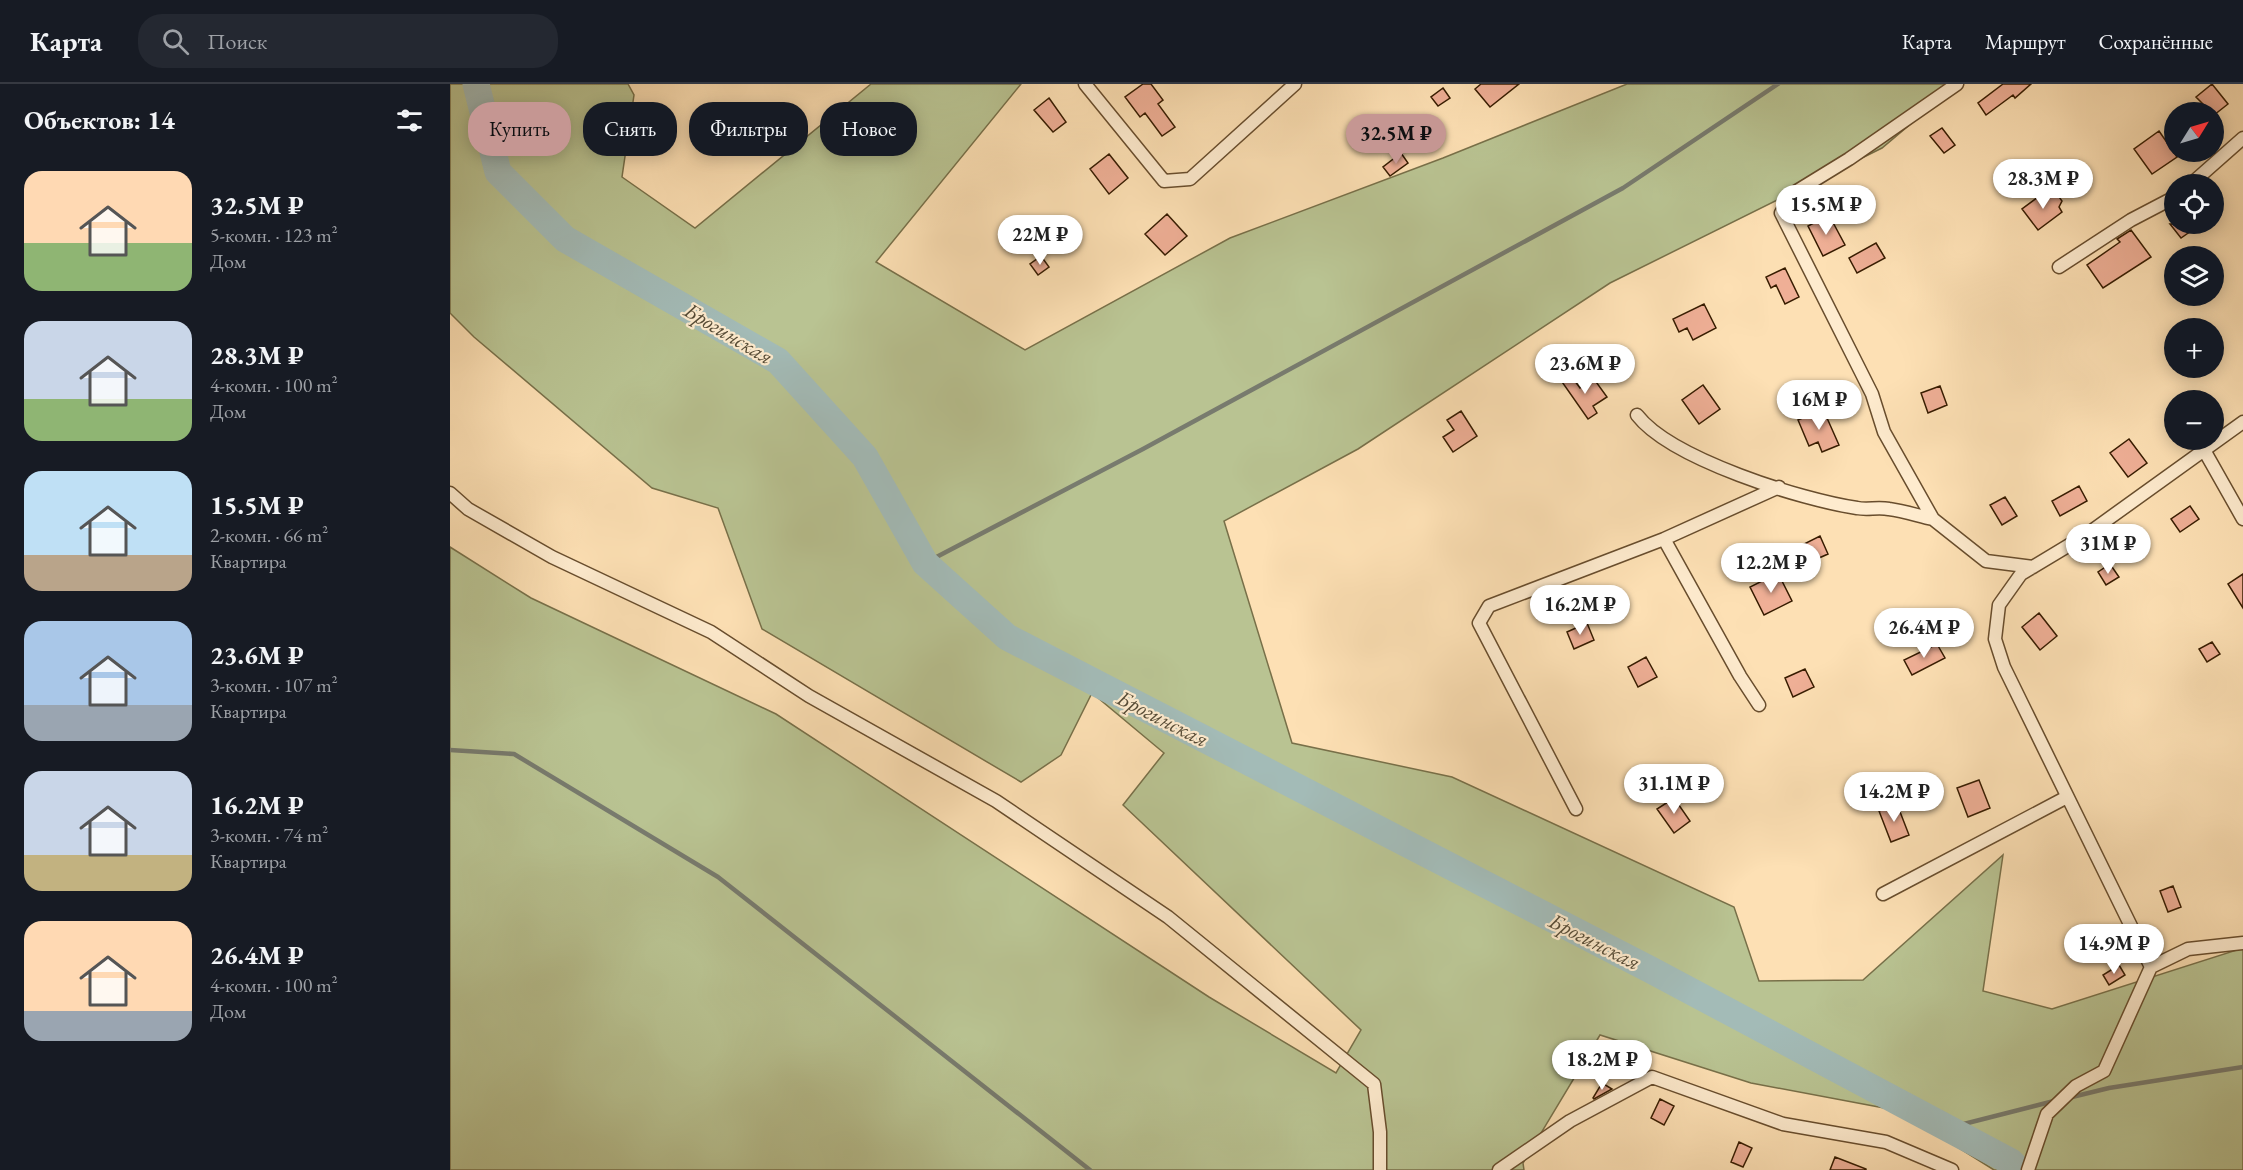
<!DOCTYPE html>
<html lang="ru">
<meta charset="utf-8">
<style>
body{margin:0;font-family:"EB Garamond",serif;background:#242831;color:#f1f3f6;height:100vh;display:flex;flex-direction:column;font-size:22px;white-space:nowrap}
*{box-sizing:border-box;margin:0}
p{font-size:20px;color:#9ea1a6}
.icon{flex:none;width:33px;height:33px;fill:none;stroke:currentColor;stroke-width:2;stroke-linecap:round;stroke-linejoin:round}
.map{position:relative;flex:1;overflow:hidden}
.panel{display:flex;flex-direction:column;background:#171b24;width:450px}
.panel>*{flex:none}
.banner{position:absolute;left:18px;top:18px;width:570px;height:54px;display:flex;gap:12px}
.needle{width:39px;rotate:53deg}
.controls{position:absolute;left:1714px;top:18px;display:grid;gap:12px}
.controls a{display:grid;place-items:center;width:60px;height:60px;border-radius:50%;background:#171b24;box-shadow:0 3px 15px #0003;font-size:30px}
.price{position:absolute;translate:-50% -51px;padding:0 14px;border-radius:21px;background:#fff;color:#222;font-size:20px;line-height:39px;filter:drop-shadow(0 2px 3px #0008)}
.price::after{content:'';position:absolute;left:50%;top:36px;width:18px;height:14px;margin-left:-9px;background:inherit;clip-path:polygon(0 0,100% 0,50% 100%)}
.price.selected{background:#c59692;color:#111}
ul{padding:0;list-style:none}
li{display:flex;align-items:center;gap:18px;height:150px;padding:0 24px}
li span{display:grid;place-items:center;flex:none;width:168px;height:120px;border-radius:18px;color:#555}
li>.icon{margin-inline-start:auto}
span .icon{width:72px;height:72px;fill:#fffc;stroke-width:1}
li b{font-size:26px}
h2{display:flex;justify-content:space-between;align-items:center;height:72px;padding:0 24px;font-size:26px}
.tag{padding:0 21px;border-radius:24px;background:#171b24;box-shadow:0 3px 15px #0003;font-size:21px;line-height:54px}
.tag.selected{background:#c59692;color:#111}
header{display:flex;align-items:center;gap:36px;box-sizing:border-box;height:84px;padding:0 30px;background:#171b24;border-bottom:2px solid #363941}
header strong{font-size:28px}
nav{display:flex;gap:33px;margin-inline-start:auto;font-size:21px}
.search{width:420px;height:54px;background:#242831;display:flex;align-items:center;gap:15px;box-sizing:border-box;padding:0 21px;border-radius:24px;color:#9ea1a6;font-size:22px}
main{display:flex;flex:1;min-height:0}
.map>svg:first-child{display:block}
.green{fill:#b9c392;stroke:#787049;stroke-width:1.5}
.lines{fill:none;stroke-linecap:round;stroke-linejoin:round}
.stream{stroke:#787b6e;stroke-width:4.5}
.river{stroke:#a3bbb7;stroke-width:27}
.building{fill:#efaf96;stroke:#371c00;stroke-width:1.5}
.minor-casing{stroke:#684d2d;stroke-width:15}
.minor{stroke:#feebce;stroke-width:12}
.labels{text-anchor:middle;stroke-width:4.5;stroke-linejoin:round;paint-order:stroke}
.water-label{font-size:22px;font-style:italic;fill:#574c37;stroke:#feebce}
</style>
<header>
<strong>Карта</strong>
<div class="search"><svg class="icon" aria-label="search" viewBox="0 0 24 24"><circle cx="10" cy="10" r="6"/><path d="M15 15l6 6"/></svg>Поиск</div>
<nav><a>Карта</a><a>Маршрут</a><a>Сохранённые</a></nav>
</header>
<main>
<section class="panel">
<h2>Объектов: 14<svg class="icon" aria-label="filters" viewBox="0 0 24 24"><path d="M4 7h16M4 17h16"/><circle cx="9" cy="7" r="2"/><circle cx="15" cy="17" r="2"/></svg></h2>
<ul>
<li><span style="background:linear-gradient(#ffd9b3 60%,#8fb573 0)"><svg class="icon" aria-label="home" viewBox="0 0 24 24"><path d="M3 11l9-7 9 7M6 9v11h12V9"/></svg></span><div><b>32.5M ₽</b><p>5-комн. · 123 m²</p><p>Дом</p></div></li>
<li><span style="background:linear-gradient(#c9d6e8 65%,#8fb573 0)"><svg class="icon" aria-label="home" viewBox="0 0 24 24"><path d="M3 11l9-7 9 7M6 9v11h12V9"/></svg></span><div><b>28.3M ₽</b><p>4-комн. · 100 m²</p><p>Дом</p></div></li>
<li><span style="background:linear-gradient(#bfe0f5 70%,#b9a48a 0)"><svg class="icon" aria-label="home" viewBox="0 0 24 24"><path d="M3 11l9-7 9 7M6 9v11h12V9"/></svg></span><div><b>15.5M ₽</b><p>2-комн. · 66 m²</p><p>Квартира</p></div></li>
<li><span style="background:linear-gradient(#a9c7e8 70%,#9aa5b1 0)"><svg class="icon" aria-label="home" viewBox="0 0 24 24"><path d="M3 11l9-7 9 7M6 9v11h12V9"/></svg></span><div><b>23.6M ₽</b><p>3-комн. · 107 m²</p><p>Квартира</p></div></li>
<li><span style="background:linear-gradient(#c9d6e8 70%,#c2b280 0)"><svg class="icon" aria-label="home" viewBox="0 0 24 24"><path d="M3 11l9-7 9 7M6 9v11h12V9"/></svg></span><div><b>16.2M ₽</b><p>3-комн. · 74 m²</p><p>Квартира</p></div></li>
<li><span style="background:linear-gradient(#ffd9b3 75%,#9aa5b1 0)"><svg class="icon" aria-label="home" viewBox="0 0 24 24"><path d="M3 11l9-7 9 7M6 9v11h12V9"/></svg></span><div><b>26.4M ₽</b><p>4-комн. · 100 m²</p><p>Дом</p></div></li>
</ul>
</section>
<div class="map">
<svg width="1793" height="1086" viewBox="0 0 1793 1086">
<rect width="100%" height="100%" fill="#fde0b4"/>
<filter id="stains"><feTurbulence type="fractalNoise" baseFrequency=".00333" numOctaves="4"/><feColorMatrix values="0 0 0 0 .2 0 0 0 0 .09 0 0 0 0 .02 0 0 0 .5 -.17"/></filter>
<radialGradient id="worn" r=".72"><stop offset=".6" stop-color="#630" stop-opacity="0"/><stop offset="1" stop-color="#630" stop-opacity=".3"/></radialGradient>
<!-- green -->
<path class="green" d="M0,0h178l6,11 -12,82 73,51 176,-144h150l-145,178 149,88 205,-112 213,-80 184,-74h331l-76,64 -272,135 -252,166 -134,72 68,222 160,34 282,130 25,74 104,-1 140,-125 -20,136 69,18 191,-61v222h-249l-94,-59 -149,-28 -151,-48 -77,128 1,7h-1074v-623l81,51 245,116 433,283 127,76 25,-43 -238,-225 41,-52 -72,-60 -31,62 -40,27 -259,-153 -44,-121 -66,-20 -178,-151 -24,-24z"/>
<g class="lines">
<!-- stream -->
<path class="stream" d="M475,479l218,-114 480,-261 155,-104
M0,666l64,4 204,123 372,293
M1618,1014l41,-10 134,-21
M1498,1044l106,-27"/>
<!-- river -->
<path class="river" d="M26,0l22,88 67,67 213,122 87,96 60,106 82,74 644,333 360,192 8,8"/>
</g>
<!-- building -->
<path class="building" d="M693,0h8l12,16 -5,4 17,23 -13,9 -17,-23 -5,4 -15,-20z
M1031,0h38l-29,23 -15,-18z
M1553,0h28l-16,14 -2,-3 -27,20 -8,-12z
M1762,0l16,20 -14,11 -18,-18z
M993,4l7,10 -12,8 -7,-9z
M599,14l17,24 -13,10 -19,-22z
M1492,44l13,17 -11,8 -14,-17z
M1709,47l18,26 -25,17 -18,-25z
M951,69l7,10 -18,13 -7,-9z
M659,70l19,24 -19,16 -19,-25z
M1596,107l5,6 6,-3 5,7 -3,6 3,5 -24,18 -16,-21z
M717,130l20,22 -22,19 -20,-21z
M1379,131l16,30 -22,11 -15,-30z
M1720,140h31l-20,14z
M1681,146l20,27 -48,31 -16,-23 33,-23 -3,-3z
M1426,159l9,15 -28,15 -8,-15z
M591,172l8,11 -11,8 -8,-11z
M1335,184l14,29 -14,7 -9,-19 -5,3 -5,-11z
M1254,220l12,24 -23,12 -6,-12 -8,4 -6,-13z
M1119,289l11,15 14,-9 13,18 -14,9 4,7 -9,6 -28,-40z
M1253,301l17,24 -21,15 -17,-24z
M1490,302l7,19 -19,8 -7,-20z
M1373,325l16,36 -17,7 -4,-10 -9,4 -11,-26z
M1011,327l16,25 -24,16 -10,-15 11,-7 -7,-10z
M1679,355l18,24 -19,14 -18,-24z
M1629,402l8,15 -27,15 -8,-15z
M1555,413l12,19 -15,9 -12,-20z
M1740,422l9,13 -19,13 -9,-13z
M1370,452l8,18 -18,8 -8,-17z
M1660,480l9,13 -13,8 -8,-13z
M1328,489l14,28 -28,14 -14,-28z
M1793,490v34l-15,-24z
M1589,529l18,23 -17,14 -18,-23z
M1137,539l7,17 -20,9 -7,-17z
M1762,558l8,12 -13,8 -8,-13z
M1487,560l8,14 -33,17 -8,-15z
M1196,573l11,20 -19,10 -10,-20z
M1355,585l9,18 -21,10 -8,-19z
M1529,696l11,28 -22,9 -11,-29z
M1224,714l16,23 -16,12 -17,-24z
M1447,720l12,31 -18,7 -12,-31z
M1723,802l8,21 -13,5 -8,-21z
M1669,881l6,10 -16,10 -6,-10z
M1152,999l10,6 -18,10 -1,-1z
M1210,1015l14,7 -10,19 -13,-7z
M1289,1058l13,6 -9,19 -12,-5z
M1385,1073l31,12v1h-36z"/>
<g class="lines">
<!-- minor casing -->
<g class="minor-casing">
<path id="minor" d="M635,0l79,97 26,-2 105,-95
M1507,0l-108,75 -57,35 -11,19 91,181 12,38 49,87 53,42 47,6
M1741,100l52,-46
M1609,183l72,-47 44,-23
M1187,331c34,44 165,85 220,93 10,2 21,-1 32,1 15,2 30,7 44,10
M1754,366l39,69
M0,409l18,16 84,48 159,75 98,64 187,105 172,116 206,167 6,48v38
M1214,455l76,137 19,29
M1126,725l-97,-186 10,-17 175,-67 115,-52
M1433,810l184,-97
M1701,883l-147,-300 -9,-28 4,-34 22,-31 65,-39 157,-113
M1049,1086l71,-49 82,-44 131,47 103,18 66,28
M1578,1086l19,-56 29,-28 28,-15 47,-104 37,-18 55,-6"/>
</g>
<!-- minor -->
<use href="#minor" class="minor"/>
</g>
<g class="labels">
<!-- water labels -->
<g class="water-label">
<text transform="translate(279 249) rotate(31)" y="8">Брогинская</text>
<text transform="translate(713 634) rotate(27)" y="8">Брогинская</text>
<text transform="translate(1145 857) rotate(27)" y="8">Брогинская</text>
</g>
</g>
<rect width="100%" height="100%" filter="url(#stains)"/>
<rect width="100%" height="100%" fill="url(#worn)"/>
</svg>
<div class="controls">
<a><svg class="needle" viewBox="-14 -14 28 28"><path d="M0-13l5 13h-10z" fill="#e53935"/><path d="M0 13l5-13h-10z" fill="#9ea1a6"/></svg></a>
<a><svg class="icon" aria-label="locate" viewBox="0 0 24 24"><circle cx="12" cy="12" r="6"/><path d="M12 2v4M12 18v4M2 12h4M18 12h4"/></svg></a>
<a><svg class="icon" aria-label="layers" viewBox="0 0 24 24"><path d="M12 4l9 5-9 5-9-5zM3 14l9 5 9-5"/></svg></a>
<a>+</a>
<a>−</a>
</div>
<b class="price selected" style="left:946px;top:81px">32.5M ₽</b>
<b class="price" style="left:1593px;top:126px">28.3M ₽</b>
<b class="price" style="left:1376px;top:152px">15.5M ₽</b>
<b class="price" style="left:590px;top:182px">22M ₽</b>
<b class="price" style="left:1135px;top:311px">23.6M ₽</b>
<b class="price" style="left:1369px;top:347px">16M ₽</b>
<b class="price" style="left:1658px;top:491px">31M ₽</b>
<b class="price" style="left:1321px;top:510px">12.2M ₽</b>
<b class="price" style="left:1130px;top:552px">16.2M ₽</b>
<b class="price" style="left:1474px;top:575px">26.4M ₽</b>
<b class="price" style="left:1224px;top:731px">31.1M ₽</b>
<b class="price" style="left:1444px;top:739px">14.2M ₽</b>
<b class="price" style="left:1664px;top:891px">14.9M ₽</b>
<b class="price" style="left:1152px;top:1007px">18.2M ₽</b>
<div class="banner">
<a class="tag selected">Купить</a>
<a class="tag">Снять</a>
<a class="tag">Фильтры</a>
<a class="tag">Новое</a>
</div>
</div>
</main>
